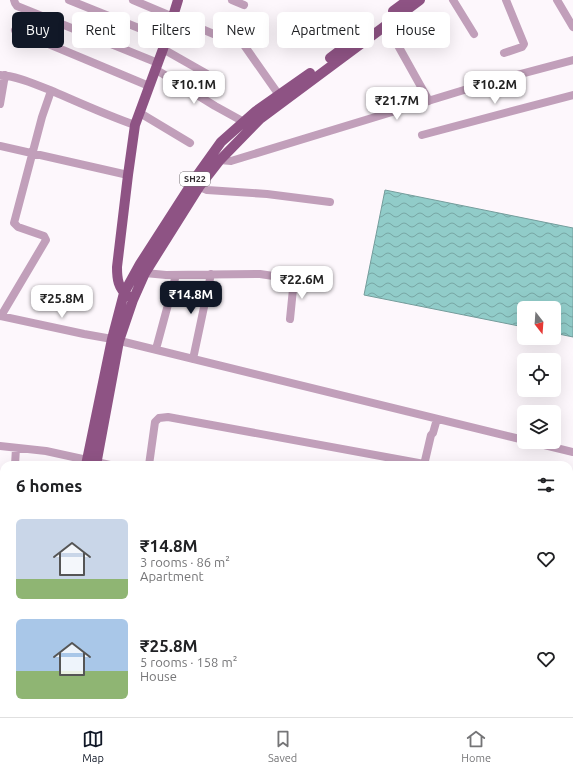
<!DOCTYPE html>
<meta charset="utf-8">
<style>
body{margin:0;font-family:Ubuntu,sans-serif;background:#f2f2f2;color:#202124;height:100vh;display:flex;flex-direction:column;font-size:15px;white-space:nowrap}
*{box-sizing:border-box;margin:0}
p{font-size:13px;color:#757577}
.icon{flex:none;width:22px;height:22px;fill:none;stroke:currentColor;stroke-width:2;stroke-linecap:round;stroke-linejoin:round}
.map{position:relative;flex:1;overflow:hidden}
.details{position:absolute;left:0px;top:461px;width:573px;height:256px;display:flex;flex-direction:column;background:#fff;border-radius:12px 12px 0 0;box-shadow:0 4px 16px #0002}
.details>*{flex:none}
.guide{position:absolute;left:12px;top:12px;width:549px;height:36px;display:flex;gap:8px}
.needle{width:26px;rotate:163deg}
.fabs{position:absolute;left:517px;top:301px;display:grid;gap:8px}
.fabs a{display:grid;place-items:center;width:44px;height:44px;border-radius:6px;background:#fff;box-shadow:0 4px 16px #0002;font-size:20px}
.price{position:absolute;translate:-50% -34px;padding:0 9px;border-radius:8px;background:#fff;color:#222;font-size:13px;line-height:26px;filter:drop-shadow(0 1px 2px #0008)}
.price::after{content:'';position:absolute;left:50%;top:24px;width:12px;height:9px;margin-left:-6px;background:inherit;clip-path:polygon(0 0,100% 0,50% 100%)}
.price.on{background:#111827;color:#fff}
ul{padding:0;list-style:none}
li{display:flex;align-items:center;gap:12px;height:100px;padding:0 16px}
li span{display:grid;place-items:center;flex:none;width:112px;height:80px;border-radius:6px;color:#555}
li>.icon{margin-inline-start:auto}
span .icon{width:48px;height:48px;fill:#fffc;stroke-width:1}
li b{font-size:17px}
h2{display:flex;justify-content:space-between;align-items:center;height:48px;padding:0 16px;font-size:17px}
.tag{padding:0 14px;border-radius:6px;background:#fff;box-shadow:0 4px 16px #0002;font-size:14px;line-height:36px}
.tag.on{background:#111827;color:#fff}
.tabs{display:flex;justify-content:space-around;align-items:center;height:56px;border-top:1px solid #e0e0e0;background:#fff;font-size:11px;color:#757577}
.tabs a{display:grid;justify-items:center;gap:2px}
.tabs .on{color:#111827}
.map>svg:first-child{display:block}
.water{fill:url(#water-waves);stroke:#759d9c}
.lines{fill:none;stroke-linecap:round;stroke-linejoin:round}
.minor{stroke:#c19fba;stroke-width:8}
.major{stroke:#8e5384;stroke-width:10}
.labels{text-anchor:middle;stroke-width:3;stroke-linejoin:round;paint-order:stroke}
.shield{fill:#fff;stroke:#706d70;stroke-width:1}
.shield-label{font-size:9px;font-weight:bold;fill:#332e32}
</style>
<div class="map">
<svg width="573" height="717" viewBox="0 0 573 717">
<defs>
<pattern id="water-waves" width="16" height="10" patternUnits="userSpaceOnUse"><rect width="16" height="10" fill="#91ccc9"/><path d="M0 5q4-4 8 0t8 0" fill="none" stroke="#77a6a4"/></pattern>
</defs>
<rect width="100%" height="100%" fill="#fdf7fc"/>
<!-- water -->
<path class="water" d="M385,190l188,38v109l-19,-4v-25h-30v19l-160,-32z
M569,643l4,1v73h-86v-4h82z"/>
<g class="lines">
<!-- minor -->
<path class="minor" d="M14,0l1,3 2,3 141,57
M69,0l97,39
M133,0l83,35
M232,0l12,5
M453,0l21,34
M557,0l16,27
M386,24l43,77
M15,30l134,56
M239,38l40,57
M163,49l44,25
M504,53l18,-6 2,-3 -18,-44
M155,69l60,37 29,16
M0,75c17,1 34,9 50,15 28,12 56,25 85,35
M0,104l5,-29
M140,113l50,30
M422,135l151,-40
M0,146l128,29
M220,160l11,1 256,-78 86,-23
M195,185l12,5 60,4 63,8
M145,273l21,2 94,-1 53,8
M0,316l84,18 28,5 412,101
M1,316l45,-76 -2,-4 -26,-9 -4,-4 28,-106 9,-26
M290,319l4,-40
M156,349l20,-74
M193,359l18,-85
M532,442l41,10
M0,446l46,5 64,14
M15,465l1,-17
M149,465l6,-43 4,-4 9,-1 256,47
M424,465l7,-30 2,-2 4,-14
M569,522l4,-1
M0,627h4
M0,701l4,1
M464,717v-4"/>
<!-- major -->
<path class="major" d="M393,11l15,-11
M330,58l37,-28
M128,296c-10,-8 -11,-17 -11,-29l11,-92 7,-50 28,-76 15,-49
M86,465l26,-126 12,-46 16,-29 56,-87 25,-35 35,-31 54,-38
M96,465l23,-124 14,-41 12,-27 54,-86 21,-27 40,-41 160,-119
M57,717l1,-4
M65,717l2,-4"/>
</g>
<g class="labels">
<!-- shield labels -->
<rect class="shield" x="180" y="172" width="30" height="14" rx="3"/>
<g class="shield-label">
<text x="195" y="182">SH22</text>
</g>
</g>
</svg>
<div class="fabs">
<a><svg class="needle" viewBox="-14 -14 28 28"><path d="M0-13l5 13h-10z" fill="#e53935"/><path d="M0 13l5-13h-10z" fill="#757577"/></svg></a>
<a><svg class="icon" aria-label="locate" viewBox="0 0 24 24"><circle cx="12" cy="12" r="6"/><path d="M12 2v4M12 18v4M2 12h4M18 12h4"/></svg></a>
<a><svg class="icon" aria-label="layers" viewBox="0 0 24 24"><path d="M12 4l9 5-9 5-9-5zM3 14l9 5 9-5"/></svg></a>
</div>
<b class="price" style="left:194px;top:105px">₹10.1M</b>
<b class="price" style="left:495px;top:105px">₹10.2M</b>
<b class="price" style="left:397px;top:121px">₹21.7M</b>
<b class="price" style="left:302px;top:300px">₹22.6M</b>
<b class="price on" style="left:191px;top:315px">₹14.8M</b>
<b class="price" style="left:62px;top:319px">₹25.8M</b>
<div class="guide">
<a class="tag on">Buy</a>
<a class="tag">Rent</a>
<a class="tag">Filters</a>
<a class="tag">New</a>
<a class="tag">Apartment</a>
<a class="tag">House</a>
</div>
<section class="details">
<h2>6 homes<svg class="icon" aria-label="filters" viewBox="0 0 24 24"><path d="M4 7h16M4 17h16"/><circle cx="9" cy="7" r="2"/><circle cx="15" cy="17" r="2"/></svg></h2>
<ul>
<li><span style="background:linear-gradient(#c9d6e8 75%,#8fb573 0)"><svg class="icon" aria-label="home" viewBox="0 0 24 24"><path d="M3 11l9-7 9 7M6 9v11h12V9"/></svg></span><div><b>₹14.8M</b><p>3 rooms · 86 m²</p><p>Apartment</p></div><svg class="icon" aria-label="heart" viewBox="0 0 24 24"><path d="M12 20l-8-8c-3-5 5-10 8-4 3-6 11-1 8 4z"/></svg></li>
<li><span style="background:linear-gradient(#a9c7e8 65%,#8fb573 0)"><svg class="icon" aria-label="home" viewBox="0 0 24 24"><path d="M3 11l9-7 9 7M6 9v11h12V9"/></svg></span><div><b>₹25.8M</b><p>5 rooms · 158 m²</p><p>House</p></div><svg class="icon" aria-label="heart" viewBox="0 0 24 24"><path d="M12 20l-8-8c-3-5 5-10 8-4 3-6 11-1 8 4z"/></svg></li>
</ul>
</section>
</div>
<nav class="tabs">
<a class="on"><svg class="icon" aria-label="map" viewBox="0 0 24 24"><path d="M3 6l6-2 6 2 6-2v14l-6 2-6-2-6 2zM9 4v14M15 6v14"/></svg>Map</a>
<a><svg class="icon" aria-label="saved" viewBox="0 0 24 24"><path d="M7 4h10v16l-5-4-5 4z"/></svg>Saved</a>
<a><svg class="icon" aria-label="home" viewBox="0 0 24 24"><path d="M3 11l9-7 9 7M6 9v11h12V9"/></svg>Home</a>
</nav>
